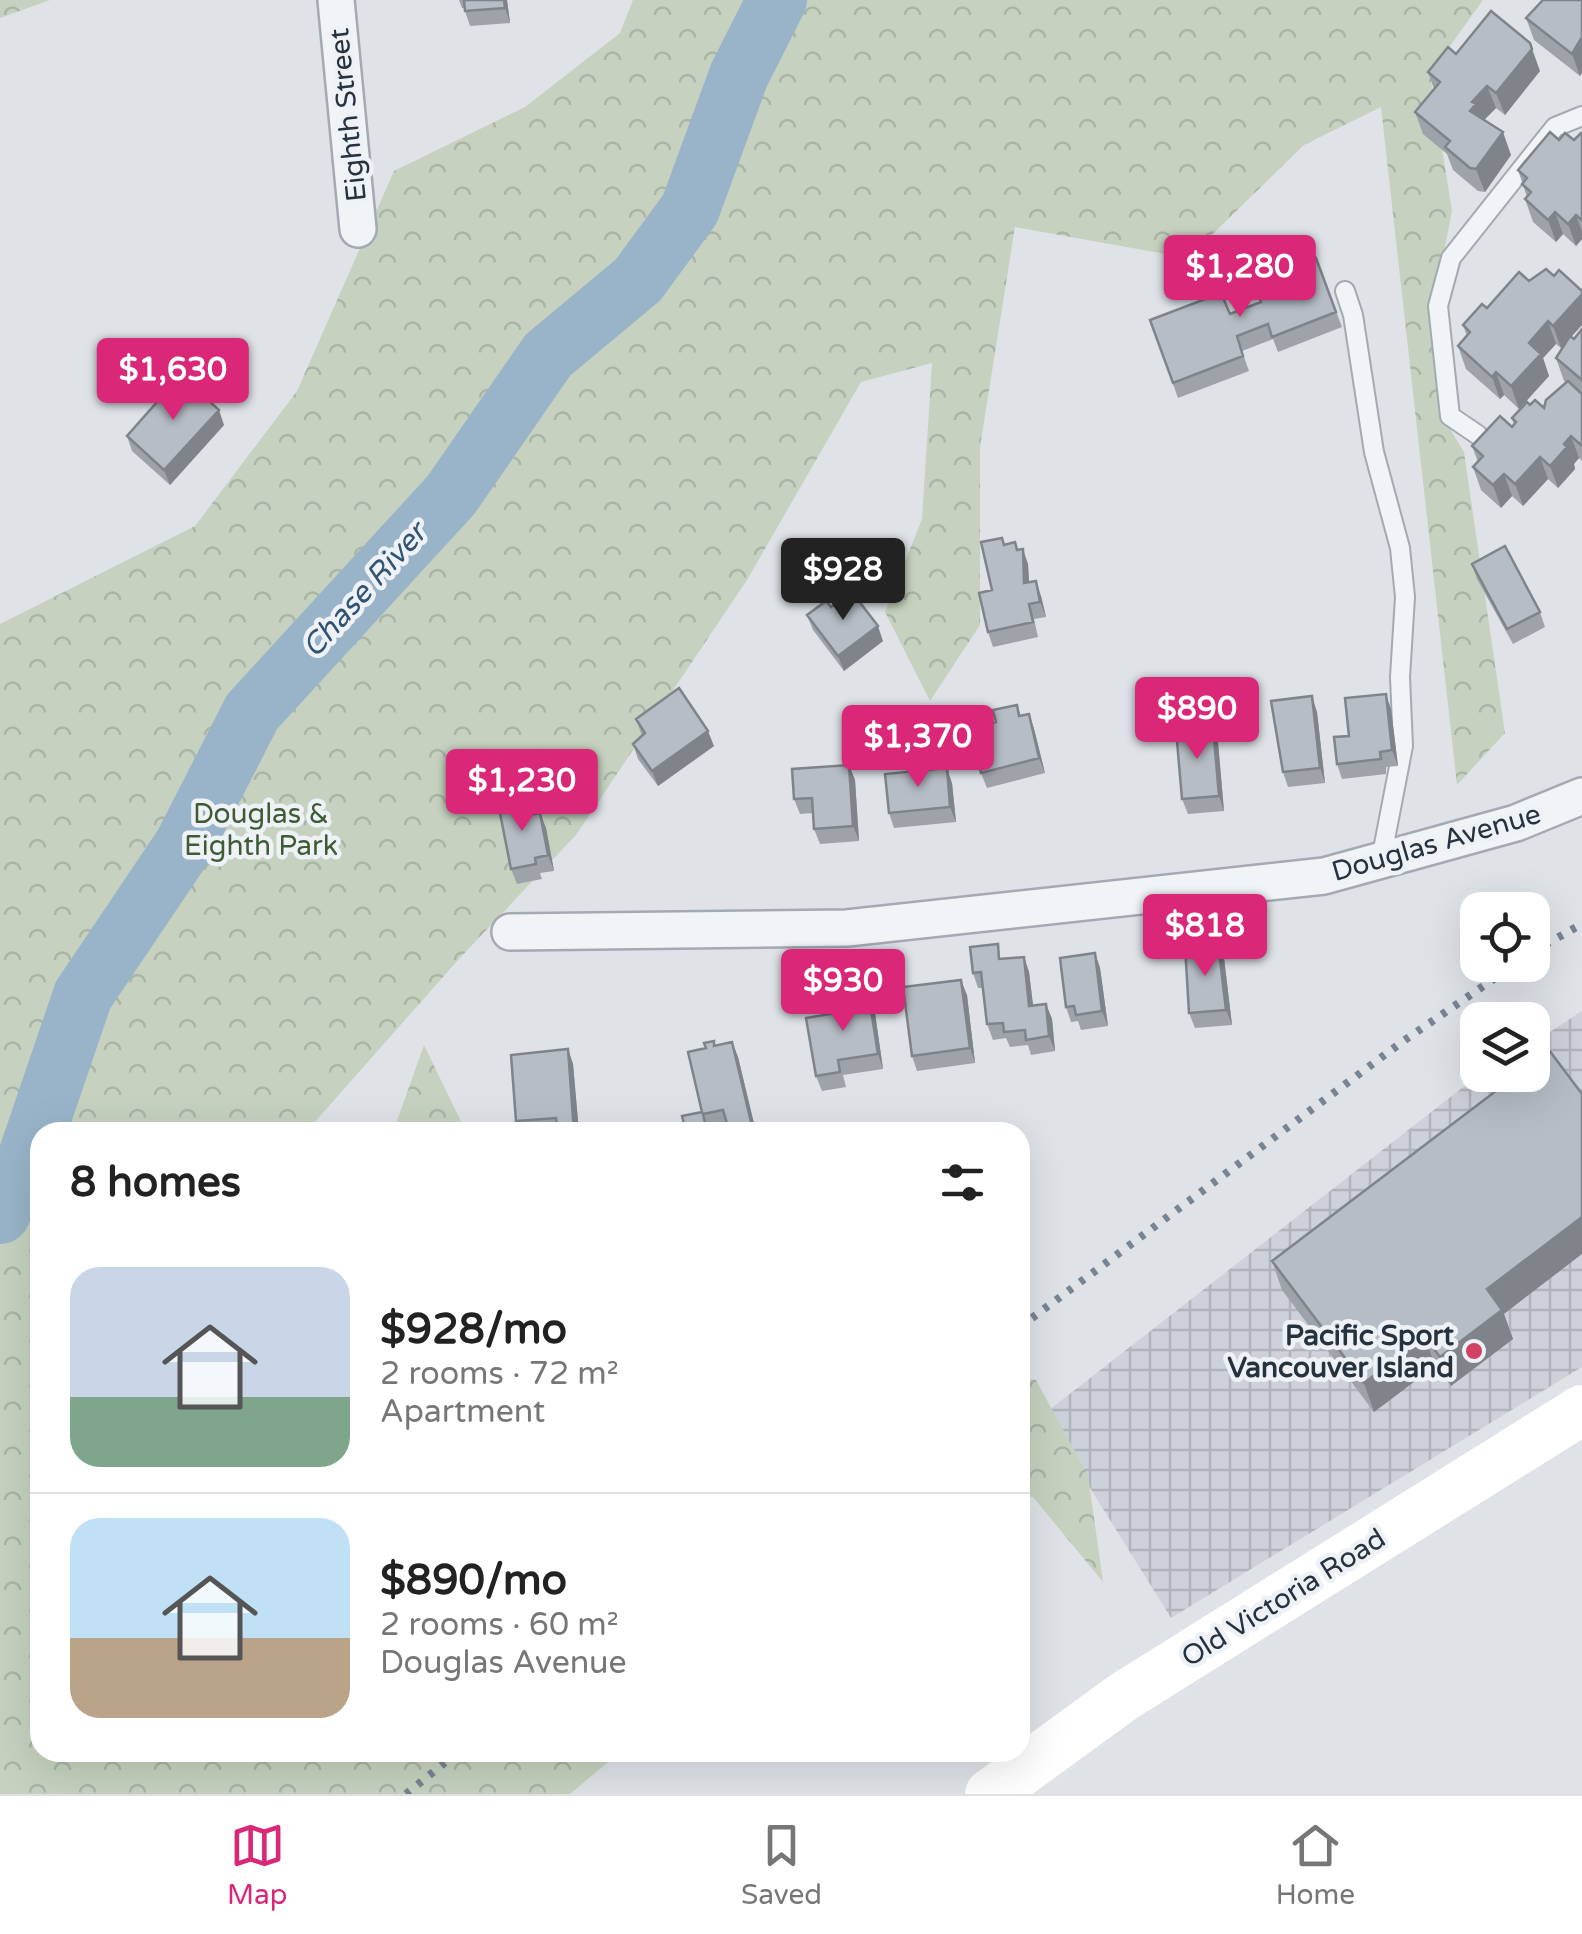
<!DOCTYPE html>
<meta charset="utf-8">
<style>
body{margin:0;font-family:"Varela Round",sans-serif;background:#f6f6f6;color:#222;height:100vh;display:flex;flex-direction:column;font-size:38px;white-space:nowrap}
*{box-sizing:border-box;margin:0}
p{font-size:32px;color:#767676}
.icon{flex:none;width:55px;height:55px;fill:none;stroke:currentColor;stroke-width:2;stroke-linecap:round;stroke-linejoin:round}
.map{position:relative;flex:1;overflow:hidden}
.drawer{position:absolute;left:30px;top:1122px;width:1000px;height:640px;display:flex;flex-direction:column;background:#fff;border-radius:30px;box-shadow:0 10px 40px #0002}
.drawer>*{flex:none}
.fabs{position:absolute;left:1460px;top:892px;display:grid;gap:20px}
.fabs a{display:grid;place-items:center;width:90px;height:90px;border-radius:20px;background:#fff;box-shadow:0 10px 40px #0002;font-size:50px}
.price{position:absolute;translate:-50% -85px;padding:0 22px;border-radius:10px;background:#db2777;color:#fff;font-size:32px;line-height:65px;filter:drop-shadow(0 2px 5px #0008)}
.price::after{content:'';position:absolute;left:50%;top:60px;width:30px;height:22px;margin-left:-15px;background:inherit;clip-path:polygon(0 0,100% 0,50% 100%)}
.price.active{background:#222;color:#fff}
ul{padding:0;list-style:none}
li{display:flex;align-items:center;gap:30px;height:250px;padding:0 40px}
li+li{border-top:2px solid #e0e0e0}
li span{display:grid;place-items:center;flex:none;width:280px;height:200px;border-radius:30px;color:#555}
li>.icon{margin-inline-start:auto}
span .icon{width:120px;height:120px;fill:#fffc;stroke-width:1}
li b{font-size:42px}
h2{display:flex;justify-content:space-between;align-items:center;height:120px;padding:0 40px;font-size:42px}
.menu{display:flex;justify-content:space-around;align-items:center;height:140px;border-top:2px solid #e0e0e0;background:#fff;font-size:28px;color:#767676}
.menu a{display:grid;justify-items:center;gap:5px}
.menu .active{color:#db2777}
.map>svg:first-child{display:block}
.industrial{fill:url(#industrial-grid)}
.forest{fill:url(#forest-crowns)}
.lines{fill:none;stroke-linecap:round;stroke-linejoin:round}
.river{stroke:#99b4c9;stroke-width:60}
.lane-casing{stroke:#a4aab2;stroke-width:22}
.street-casing{stroke:#a4aab2;stroke-width:40}
.lane{stroke:#f1f4f6;stroke-width:18}
.street{stroke:#f1f4f6;stroke-width:35}
.secondary{stroke:#fff;stroke-width:50}
.rail{stroke:#788492;stroke-width:8;stroke-dasharray:5 10;stroke-linecap:butt}
.wall{fill:#9da3a9}
.shaded-wall{fill:#7f848a}
.building{fill:#b6bdc5;stroke:#7f848a;stroke-width:2.5}
.poi-dot{fill:#d04162;stroke:#eef2f6;stroke-width:4}
.labels{text-anchor:middle;stroke-width:9;stroke-linejoin:round;paint-order:stroke}
.street-label{font-size:28px;fill:#27323f;stroke:#eef2f6}
.park-label{font-size:28px;fill:#3f5b34;stroke:#eef2f6}
.poi-label{font-size:28px;font-weight:bold;fill:#27323f;stroke:#eef2f6;text-anchor:end}
.water-label{font-size:30px;font-style:italic;fill:#315474;stroke:#eef2f6}
</style>
<div class="map">
<svg width="1582" height="1794" viewBox="0 0 1582 1794">
<defs>
<pattern id="industrial-grid" width="8" height="8" patternUnits="userSpaceOnUse" patternTransform="scale(2.5)"><rect width="8" height="8" fill="#cdd2da"/><path d="M0 4h8M4 0v8" fill="none" stroke="#b0b5bc"/></pattern>
<pattern id="forest-crowns" width="20" height="18" patternUnits="userSpaceOnUse" patternTransform="scale(2.5)"><rect width="20" height="18" fill="#c6d2bf"/><path d="M2 6a3 3 0 1 1 6 0M12 15a3 3 0 1 1 6 0" fill="none" stroke="#aab5a5"/></pattern>
</defs>
<rect width="100%" height="100%" fill="#dfe3e8"/>
<!-- industrial -->
<path class="industrial" d="M1582,1011v356l-411,251 -127,-204 427,-333 10,-6h51l1,-32z"/>
<!-- forest -->
<path class="forest" d="M0,0h50l-50,18z
M633,0h850l-53,74 22,137 -20,103 9,100 23,38 41,281 -48,52 -76,-678 -77,38 -116,113 -173,-31 -35,220v178l-50,76 -45,-89 37,-93 10,-156 -71,19 -114,198 -171,255 -118,125 -152,172h-266v620l579,1 -49,41h-570v-1170l195,-98 102,-135 97,-220 131,-64 95,-74z
M424,1045l42,87h-73z
M1020,1379l16,1 52,95 15,107 -70,-85 -13,-2z"/>
<g class="lines">
<!-- river -->
<path class="river" d="M0,1214l23,-43 60,-176 101,-150 68,-133 199,-217 97,-140 90,-75 52,-71 49,-134 38,-75"/>
<!-- lane casing -->
<g class="lane-casing">
<path id="lane" d="M1345,291l8,24 21,137 26,96 5,49 -5,80 3,69 -22,114
M1478,435l-28,-19 -12,-110 13,-48 104,-131 27,-11"/>
</g>
<!-- street casing -->
<g class="street-casing">
<path id="street" d="M336,0l22,229
M510,932l337,-4 477,-52 192,-53 66,-27"/>
</g>
<!-- lane -->
<use href="#lane" class="lane"/>
<!-- street -->
<use href="#street" class="street"/>
<!-- secondary -->
<path class="secondary" d="M990,1794l133,-97 459,-287"/>
<!-- rail -->
<path class="rail" d="M1532,952l50,-28
M1020,1327l382,-285 112,-77
M406,1794l52,-42"/>
</g>
<!-- wall -->
<path class="wall" d="M459,0h48l3,23 -40,3 -6,-18h-2z
M1582,0l-2,76 -46,-36 -8,-22z
M1456,54l84,17 -35,44 -9,-7 -12,12 27,35 -26,37 -7,-1 -25,-21 -6,-16 -24,-20 -8,-22 19,-23 -6,-17z
M1582,134v105l-6,7 -13,-12 -7,8 -23,-20 -8,-23 2,-2 -9,-27 41,-30h15z
M1316,258l26,69 -64,25 -5,-13 -31,12 7,20 -71,27 -28,-78 80,-6 30,-11 -8,-20z
M1487,308l95,17 -11,12 3,2 8,-10v132l-3,-3 -5,6 1,5 -17,19 -10,-9 -25,27 -11,-10 -11,12 -20,-18 -8,-23 5,-5 -6,-16 40,-19 2,-2 -2,-7 18,-13 14,3 22,-25 -2,-2 -8,-23 9,-15 -4,5 -5,-4 -13,14 6,18 -30,33 -15,-14 -4,4 -34,-30 -8,-23 9,-10 -4,-11z
M224,425l-54,60 -38,-34 -5,-15z
M1004,545l14,5 10,14 1,18 12,14 5,21 -12,2 4,18 -45,10 -5,-15 4,-42z
M1472,564l68,48 5,15 -32,17 -36,-65z
M831,607l52,34 -39,30 -31,-41 -6,-15z
M1017,705l4,11 8,-2 5,15 11,44 -58,15 -6,-15 15,-51z
M1391,709l7,57 -12,1v7l-44,5 -5,-15 12,-28z
M1317,712l8,71 -37,4 -5,-15z
M636,719l78,27 -56,40 -20,-27 -5,-15 9,-8z
M1213,727l5,15 6,69 -36,3 -6,-15 17,-71z
M849,765l6,15 4,61 -39,3 -6,-15 -1,-16 -13,1 -6,-15z
M952,783l4,39 -62,6 -5,-15z
M540,813l6,15 8,43 -14,2 2,6 -25,5 -6,-15 15,-53z
M1095,953l5,15 8,58 -27,4 -3,-9 -7,1 -5,-15z
M1024,957l5,15 4,34 13,-2 6,15 3,32 -24,4 -3,-10 -18,2 -4,-9 -13,2 -6,-16 -4,-36h-5l-5,-15 30,-14z
M1224,958l8,67 -37,3 -6,-15z
M967,995l8,68 -58,8 -5,-15z
M874,1006l9,63 -40,6 3,12 -24,4 -6,-15z
M732,1042l6,15 18,75h-27l-2,-7 -19,4 1,3h-23l16,-20 13,-67z
M568,1049l5,15 6,68h-59l-4,-11z
M1272,1261l232,53 9,25 -62,47 -16,-20 -61,46 -92,-122z"/>
<!-- shaded-wall -->
<path class="shaded-wall" d="M504,0h3l3,23 -5,-15z
M1582,37v36l-2,3 -8,-22z
M1530,43l10,28 -35,44 -9,-22z
M1487,86l9,22 -14,14 -12,-11 2,-9z
M1503,132l8,23 -26,37 -9,-23z
M1555,212l8,22 -7,8 -8,-22z
M1576,215l6,16v8l-6,7 -8,-22z
M1582,294v31l-21,23 -8,-22z
M1548,321l8,23 -13,14 6,18 -30,33 -8,-23 18,-43z
M1496,372l8,23 -4,4 -8,-22z
M219,410l5,15 -54,60 -6,-15z
M1571,436l8,22 -5,6 1,5 -17,19 -8,-22 14,-22z
M1540,457l8,22 -25,27 -8,-22z
M1504,474l8,22 -11,12 -8,-23z
M1023,549l5,15 2,35 -6,-16z
M1036,581l5,15 5,21 -6,-15z
M878,626l5,15 -39,30 -6,-15z
M1386,694l5,15 7,57 -6,-16z
M1312,696l5,16 8,71 -5,-15z
M1029,714l5,15 11,44 -6,-15z
M1213,727l5,15 6,69 -5,-15z
M708,731l6,15 -56,40 -6,-15z
M849,765l6,15 4,61 -6,-15z
M947,768l5,15 4,39 -6,-15z
M540,813l6,15 8,43 -6,-16z
M1218,943l6,15 8,67 -6,-15z
M1095,953l5,15 8,58 -6,-15z
M1024,957l5,15 6,49 -6,-15z
M961,980l6,15 8,68 -5,-15z
M868,991l6,15 9,63 -5,-15z
M1046,1004l6,15 3,32 -6,-15z
M732,1042l6,15 18,75 -5,-10z
M568,1049l5,15 6,68h-5z
M1582,1217v37l-78,60 9,25 -62,47 -11,-29 47,-68z
M1425,1337l10,29 -61,46 -10,-29z"/>
<!-- building -->
<path class="building" d="M464,0h40l1,8 -40,3z
M1543,0h39v37l-10,17 -46,-36z
M1491,11l39,32 2,6 -36,44 -9,-7 -15,16 4,2 -6,7 33,21 -27,37 -6,-1 -25,-21 5,-6 -35,-29 25,-30 -12,-10 20,-25 8,7z
M1550,132l9,8 6,-7 9,7 7,-7 1,1v86l-6,-5 -8,9 -13,-12 -7,8 -23,-21 6,-7 -9,-8 5,-6 -9,-8z
M1316,258l20,54 -64,25 -4,-13 -31,12 6,20 -70,27 -23,-63 71,-27 9,21 31,-12 -9,-19z
M1546,269l8,7 5,-6 23,21v3l-29,32 -5,-5 -19,22 12,11 -30,32 -15,-14 -4,5 -34,-31 12,-14 -7,-7 19,-21 5,4 32,-36 10,9z
M1582,329v51l-26,-22 14,-22 4,3z
M181,375l38,35 -55,60 -37,-34z
M1568,381l14,13v50l-1,1 -10,-9 -7,8 3,3 -17,19 -10,-9 -25,27 -11,-10 -11,11 -20,-18 10,-11 -11,-10 28,-30 12,11 4,-5 -4,-4 15,-16 3,3 5,-5 9,8 2,-8z
M1002,538l2,7 11,-3 2,8 6,-1 1,34 12,-2 4,21 -11,2 4,18 -45,10 -9,-39 13,-3 -11,-48z
M1505,546l35,66 -33,17 -35,-65z
M852,592l26,34 -40,30 -31,-41 19,-14 5,6z
M679,688l29,43 -56,40 -19,-27 12,-11 -9,-14z
M1386,694l6,56 -12,2 1,7 -44,5 -3,-27 15,-1 -4,-38z
M1312,696l8,72 -37,4 -12,-71z
M1017,705l2,11 10,-2 10,44 -58,15 -11,-45 26,-6 -3,-12z
M1197,721l1,7 15,-1 6,69 -37,3 -6,-69 14,-1 -1,-7z
M849,765l4,61 -39,3 -2,-31 -18,1 -2,-30z
M947,768l3,39 -61,6 -4,-39z
M520,798l4,18 16,-3 8,42 -13,3 1,6 -25,5 -13,-66z
M1218,943l8,67 -37,3 -4,-67z
M998,944l1,15 25,-2 5,49 17,-2 3,32 -23,4 -1,-10 -21,2 -1,-9 -16,1 -6,-52 -8,1 -3,-26z
M1095,953l7,58 -26,4 -2,-9 -8,1 -6,-49z
M961,980l9,68 -58,8 -9,-69z
M868,991l10,63 -40,6 2,12 -24,4 -10,-58 36,-6 -3,-16z
M714,1041v5l18,-4 19,80 -23,5 -5,-17 -20,4 4,18h-21l-4,-16 20,-4 -14,-60 18,-4 -2,-5z
M568,1049l6,83h-16l-2,-14 -40,3 -5,-66z
M1549,1050l33,44v123l-95,72 15,21 -62,47 -15,-20 -61,46 -92,-122 245,-186h15v-12z"/>
<!-- markers -->
<circle class="poi-dot" cx="1474" cy="1351" r="10"/>
<g class="labels">
<!-- street labels -->
<g class="street-label">
<text transform="translate(347 115) rotate(-96)" y="10">Eighth Street</text>
<text transform="translate(1436 842) rotate(-16)" y="10">Douglas Avenue</text>
<text transform="translate(1283 1597) rotate(-32)" y="10">Old Victoria Road</text>
</g>
<!-- park labels -->
<g class="park-label">
<text x="261" y="823">Douglas &amp;<tspan x="261" dy="32">Eighth Park</tspan></text>
</g>
<!-- poi labels -->
<g class="poi-label">
<text x="1454" y="1345">Pacific Sport<tspan x="1454" dy="32">Vancouver Island</tspan></text>
</g>
<!-- water labels -->
<g class="water-label">
<text transform="translate(364 590) rotate(-48)" y="10">Chase River</text>
</g>
</g>
</svg>
<div class="fabs">
<a><svg class="icon" aria-label="locate" viewBox="0 0 24 24"><circle cx="12" cy="12" r="6"/><path d="M12 2v4M12 18v4M2 12h4M18 12h4"/></svg></a>
<a><svg class="icon" aria-label="layers" viewBox="0 0 24 24"><path d="M12 4l9 5-9 5-9-5zM3 14l9 5 9-5"/></svg></a>
</div>
<b class="price" style="left:1240px;top:320px">$1,280</b>
<b class="price" style="left:173px;top:423px">$1,630</b>
<b class="price active" style="left:843px;top:623px">$928</b>
<b class="price" style="left:1197px;top:762px">$890</b>
<b class="price" style="left:918px;top:790px">$1,370</b>
<b class="price" style="left:522px;top:834px">$1,230</b>
<b class="price" style="left:1205px;top:979px">$818</b>
<b class="price" style="left:843px;top:1034px">$930</b>
<section class="drawer">
<h2>8 homes<svg class="icon" aria-label="filters" viewBox="0 0 24 24"><path d="M4 7h16M4 17h16"/><circle cx="9" cy="7" r="2"/><circle cx="15" cy="17" r="2"/></svg></h2>
<ul>
<li><span style="background:linear-gradient(#c9d6e8 65%,#7fa58c 0)"><svg class="icon" aria-label="home" viewBox="0 0 24 24"><path d="M3 11l9-7 9 7M6 9v11h12V9"/></svg></span><div><b>$928/mo</b><p>2 rooms · 72 m²</p><p>Apartment</p></div></li>
<li><span style="background:linear-gradient(#bfe0f5 60%,#b9a48a 0)"><svg class="icon" aria-label="home" viewBox="0 0 24 24"><path d="M3 11l9-7 9 7M6 9v11h12V9"/></svg></span><div><b>$890/mo</b><p>2 rooms · 60 m²</p><p>Douglas Avenue</p></div></li>
</ul>
</section>
</div>
<nav class="menu">
<a class="active"><svg class="icon" aria-label="map" viewBox="0 0 24 24"><path d="M3 6l6-2 6 2 6-2v14l-6 2-6-2-6 2zM9 4v14M15 6v14"/></svg>Map</a>
<a><svg class="icon" aria-label="saved" viewBox="0 0 24 24"><path d="M7 4h10v16l-5-4-5 4z"/></svg>Saved</a>
<a><svg class="icon" aria-label="home" viewBox="0 0 24 24"><path d="M3 11l9-7 9 7M6 9v11h12V9"/></svg>Home</a>
</nav>
